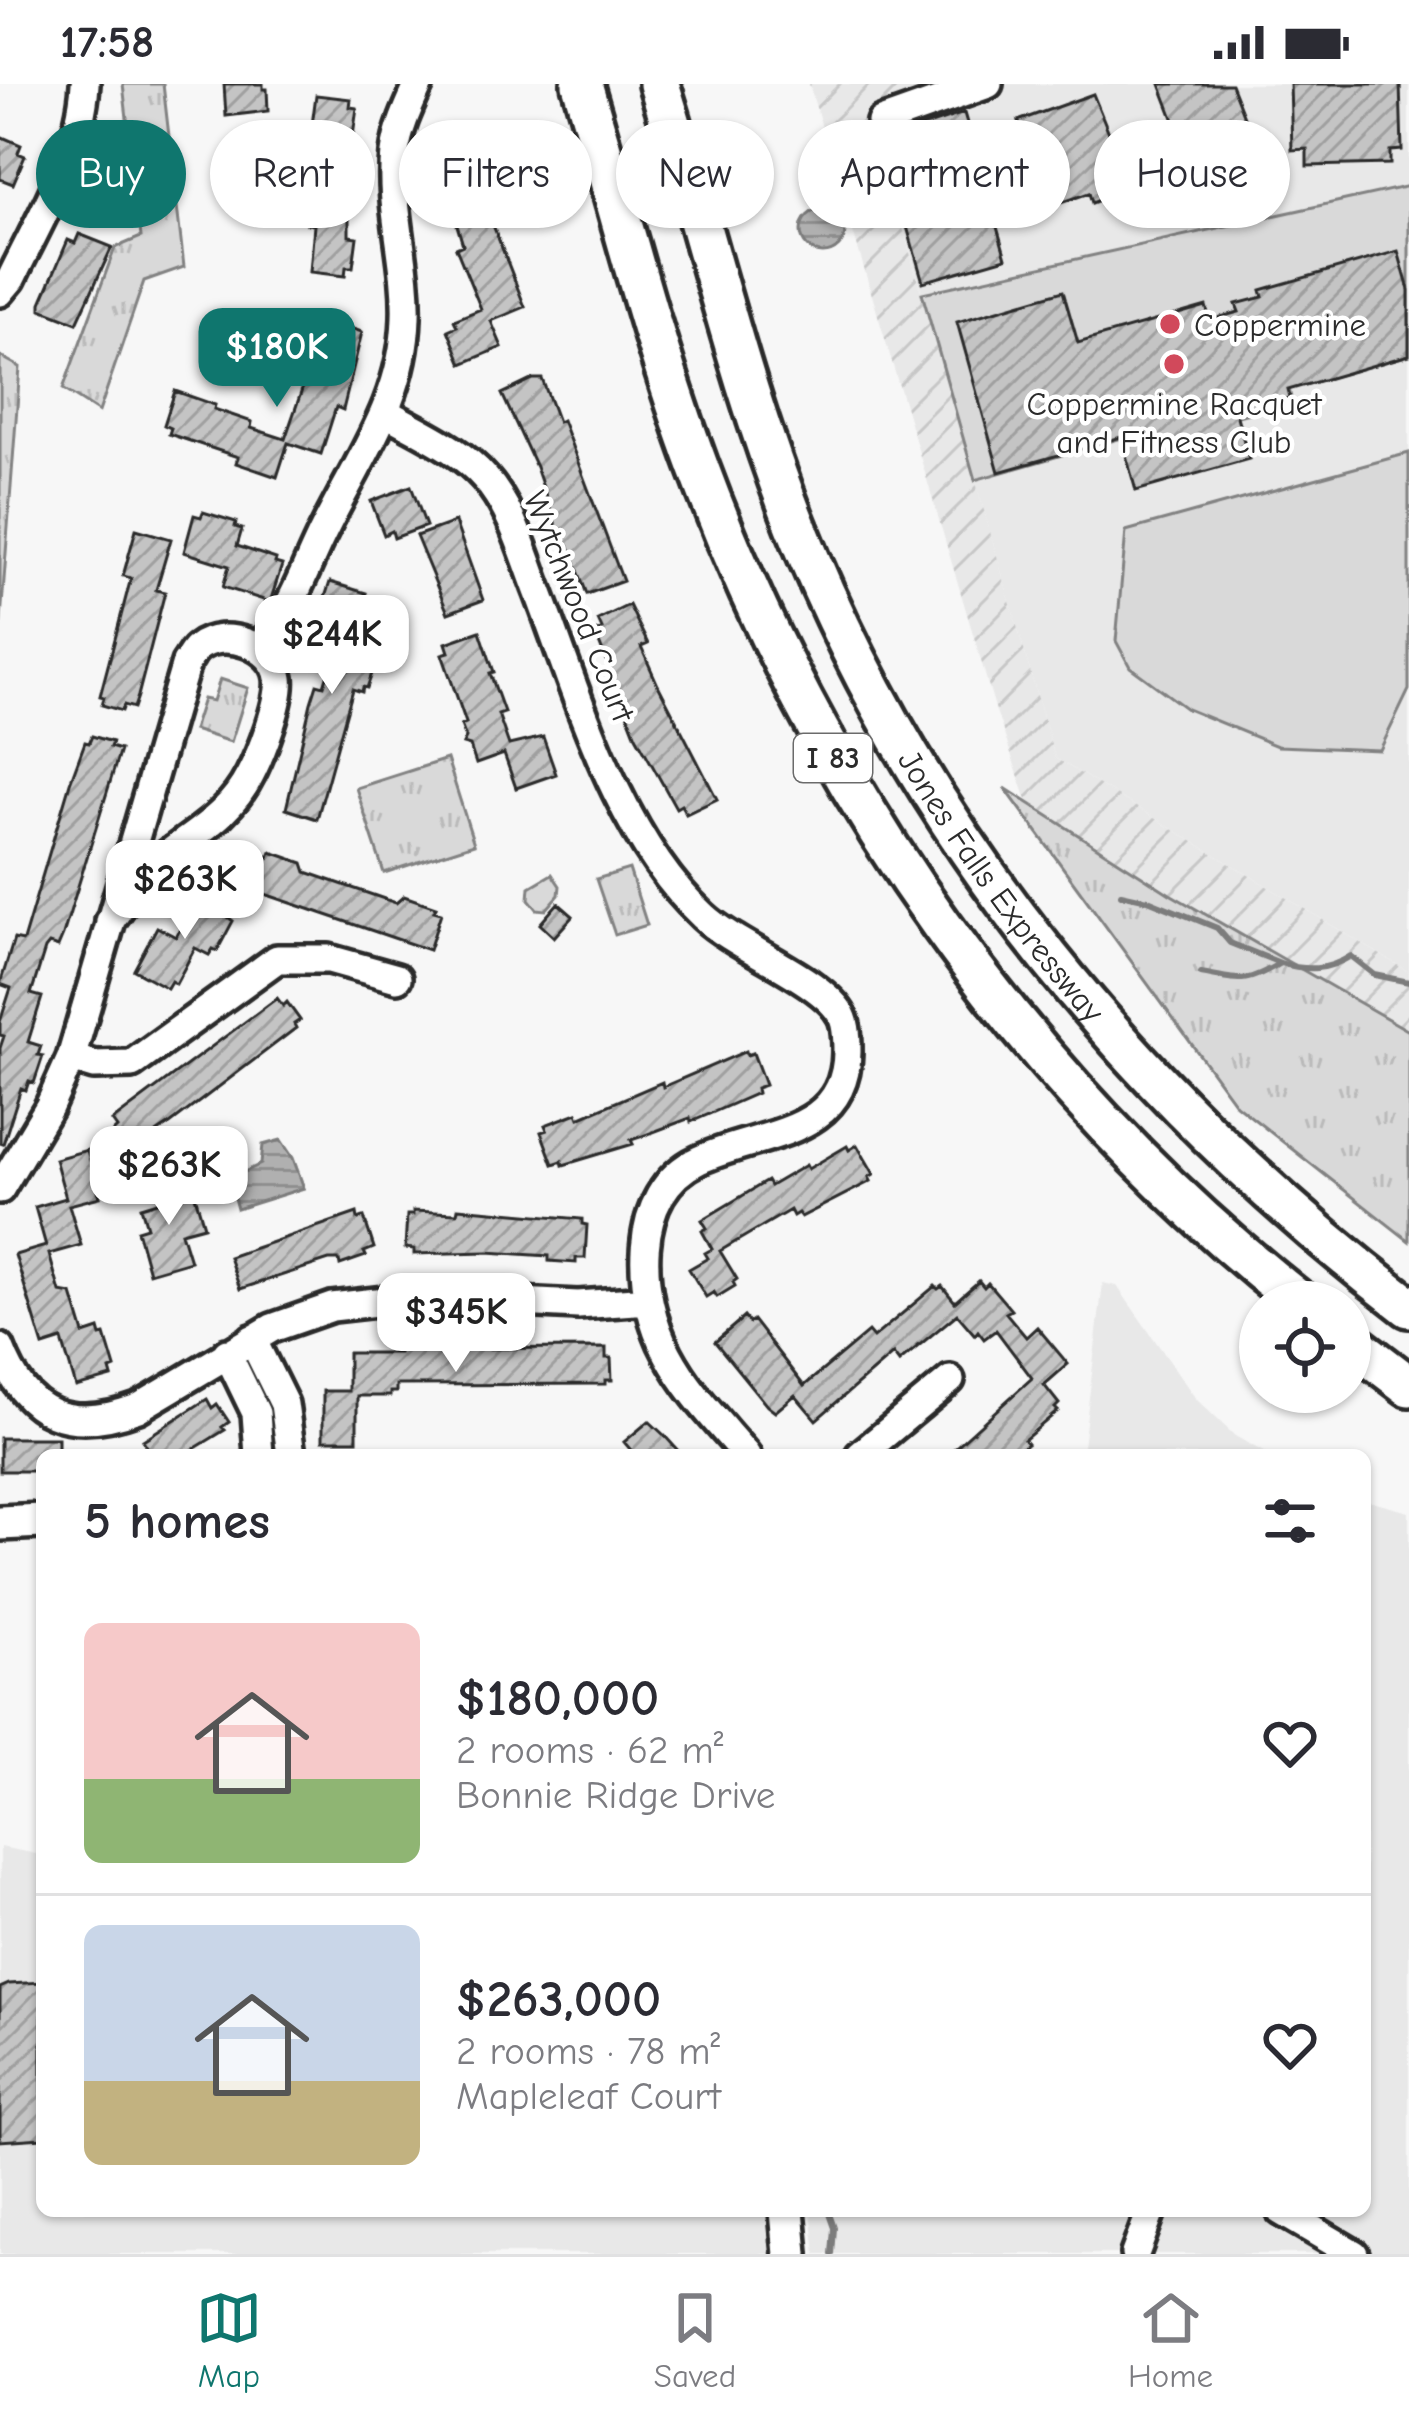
<!DOCTYPE html>
<meta charset="utf-8">
<style>
body{margin:0;font-family:"Comic Neue",sans-serif;background:#f7f7f7;color:#2b2b33;height:100vh;display:flex;flex-direction:column;font-size:45px;white-space:nowrap}
*{box-sizing:border-box;margin:0}
p{font-size:39px;color:#7c7c81}
.icon{flex:none;width:66px;height:66px;fill:none;stroke:currentColor;stroke-width:2;stroke-linecap:round;stroke-linejoin:round}
.map{position:relative;flex:1;overflow:hidden}
.panel{position:absolute;left:36px;top:1365px;width:1335px;height:768px;display:flex;flex-direction:column;background:#fff;border-radius:18px;box-shadow:0 3px 9px #0004}
.panel>*{flex:none}
.top-card{position:absolute;left:36px;top:36px;width:1338px;height:108px;display:flex;gap:24px}
.controls{position:absolute;left:1239px;top:1197px;display:grid;gap:24px}
.controls a{display:grid;place-items:center;width:132px;height:132px;border-radius:50%;background:#fff;box-shadow:0 3px 9px #0004;font-size:60px}
.price{position:absolute;translate:-50% -102px;padding:0 27px;border-radius:24px;background:#fff;color:#222;font-size:39px;line-height:78px;filter:drop-shadow(0 3px 6px #0008)}
.price::after{content:'';position:absolute;left:50%;top:72px;width:36px;height:27px;margin-left:-18px;background:inherit;clip-path:polygon(0 0,100% 0,50% 100%)}
.price.current{background:#0f766e;color:#fff}
ul{padding:0;list-style:none}
li{display:flex;align-items:center;gap:36px;height:300px;padding:0 48px}
li+li{border-top:3px solid #e1e1e2}
li span{display:grid;place-items:center;flex:none;width:336px;height:240px;border-radius:18px;color:#555}
li>.icon{margin-inline-start:auto}
span .icon{width:144px;height:144px;fill:#fffc;stroke-width:1}
li b{font-size:51px}
h2{display:flex;justify-content:space-between;align-items:center;height:144px;padding:0 48px;font-size:51px}
.chip{padding:0 42px;border-radius:54px;background:#fff;box-shadow:0 3px 9px #0004;font-size:42px;line-height:108px}
.chip.current{background:#0f766e;color:#fff}
.status{display:flex;justify-content:space-between;align-items:center;height:84px;padding:0 60px;background:#fff;direction:ltr}
.status svg{height:33px;fill:currentColor}
.dock{display:flex;justify-content:space-around;align-items:center;height:168px;border-top:3px solid #e1e1e2;background:#fff;font-size:33px;color:#7c7c81}
.dock a{display:grid;justify-items:center;gap:6px}
.dock .current{color:#0f766e}
.map>svg:first-child{display:block}
.built{fill:#e8e8e8}
.industrial{fill:url(#industrial-furrows)}
.grass{fill:#d9d9d9;stroke:#828282;stroke-width:3}
.park{fill:url(#park-tufts);stroke:#828282;stroke-width:3}
.water{fill:url(#water-rules);stroke:#7b7b7b;stroke-width:3}
.lines{fill:none;stroke-linecap:round;stroke-linejoin:round}
.stream{stroke:#7b7b7b;stroke-width:6}
.building{fill:url(#building-hatch);stroke:#2b2b2b;stroke-width:3}
.minor-casing{stroke:#2b2b2b;stroke-width:36}
.major-casing{stroke:#2b2b2b;stroke-width:42}
.highway-casing{stroke:#2b2b2b;stroke-width:48}
.minor{stroke:#fff;stroke-width:27}
.major{stroke:#fff;stroke-width:33}
.highway{stroke:#fff;stroke-width:39}
.poi-dot{fill:#d1495b;stroke:#fff;stroke-width:4.5}
.labels{text-anchor:middle;stroke-width:9;stroke-linejoin:round;paint-order:stroke}
.shield{fill:#fff;stroke:#6b6b6b;stroke-width:3}
.shield-label{font-size:30px;font-weight:bold;fill:#2b2b2b}
.poi-label{font-size:33px;fill:#2b2b2b;stroke:#fff;text-anchor:start}
.street-label{font-size:33px;fill:#2b2b2b;stroke:#fff}
</style>
<div class="status"><b>17:58</b><svg viewBox="0 0 49 12"><path d="M0 12V9h3v3zM5 12V6h3v6zM10 12V3h3v9zM15 12V0h3v12zM26 1h20v11H26zM47 4h2v5h-2z"/></svg></div>
<div class="map">
<svg width="1409" height="2170" viewBox="0 0 1409 2170">
<defs>
<pattern id="industrial-furrows" width="10" height="10" patternUnits="userSpaceOnUse" patternTransform="scale(3)"><rect width="10" height="10" fill="#e8e8e8"/><path d="M-1 1l2-2M0 10L10 0M9 11l2-2" fill="none" stroke="#c7c7c7"/></pattern>
<pattern id="park-tufts" width="24" height="20" patternUnits="userSpaceOnUse" patternTransform="scale(3)"><rect width="24" height="20" fill="#d9d9d9"/><path d="M3 7l-1-3M5 7V3M7 7l1-3M15 17l-1-3M17 17v-4M19 17l1-3" fill="none" stroke="#bababa"/></pattern>
<pattern id="water-rules" width="6" height="5" patternUnits="userSpaceOnUse" patternTransform="scale(3)"><rect width="6" height="5" fill="#b0b0b0"/><path d="M0 2.5h6" fill="none" stroke="#8f8f8f"/></pattern>
<pattern id="building-hatch" width="6" height="6" patternUnits="userSpaceOnUse" patternTransform="scale(3)"><rect width="6" height="6" fill="#c4c4c4"/><path d="M-1 1l2-2M0 6l6-6M5 7l2-2" fill="none" stroke="#9f9f9f"/></pattern>
</defs>
<rect width="100%" height="100%" fill="#f7f7f7"/>
<filter id="ink" filterUnits="userSpaceOnUse"><feTurbulence type="fractalNoise" baseFrequency=".00833" numOctaves="2"/><feDisplacementMap in="SourceGraphic" scale="24" xChannelSelector="R" yChannelSelector="G"/><feConvolveMatrix kernelMatrix="1 2 1 2 8 2 1 2 1" color-interpolation-filters="sRGB"/></filter>
<g filter="url(#ink)">
<!-- built -->
<path class="built" d="M949,0h460v102l-487,107 -53,-181z
M1409,271v617l-354,-214 -80,-278 260,-74 3,10 54,-15 -4,-12z
M1103,1199l14,3 79,113 39,37 34,19h-187z
M1365,1416l44,12v742h-593l-5,-43h554z
M0,1763l42,8v356h726l2,43h-770z"/>
<!-- industrial -->
<path class="industrial" d="M809,0h140l-79,29 185,645 354,214v59l-239,-137 -142,-91 -32,-92z"/>
<!-- grass -->
<path class="grass" d="M1409,102v169l-120,34 3,13 -54,14 -4,-10 -259,74 -53,-187z
M1409,369v237l-29,60 -103,-4 -90,-37 -57,-42 -14,-26 10,-110z"/>
<!-- park -->
<path class="park" d="M123,0h40l21,183 -40,14 -45,131 -36,-23 52,-141 26,-11z
M0,272l20,11 -20,266z
M220,595l28,9 -17,54 -38,-12 10,-31 10,2z
M447,675l27,85 -90,29 -28,-85z
M1005,704l165,106 239,137v210l-173,-136z
M629,785l18,56 -32,10 -19,-56z
M552,790l8,12 -1,9 -13,15 -9,-1 -8,-10 1,-12z"/>
<!-- water -->
<path class="water" d="M801 147a22 22 0 1 1 44 0a22 22 0 1 1-44 0Z
M281,1056l12,18 11,30 -67,21 -8,-30 32,-15 2,-19z"/>
<g class="lines">
<!-- stream -->
<path class="stream" d="M1121,810l27,6 69,28 13,15 50,20
M1201,889c39,7 43,12 79,-10 26,8 47,8 71,-7l24,19 34,7
M828,2127l6,17 -2,26"/>
</g>
<!-- building -->
<path class="building" d="M224,0h39v5h4l1,22 -42,5z
M1160,0h71l19,48 -62,25z
M1290,0h110l2,66 -12,1v13l-83,2v-17l-15,1z
M1093,10l35,85 -23,11 -3,9 -10,4 -3,-10 -40,14 -31,-86z
M316,11l35,4 -1,8 7,1 -11,77 3,1v50l8,1 -4,30h-7l-1,9 -35,-4 4,-47 -7,-1 3,-38 -6,-1z
M964,29l42,145 -83,24 -41,-142z
M0,52l21,9 -3,8 7,3 -12,28 -13,-5z
M472,60l28,78 -7,3 32,82 -34,14 11,26 -40,17 -14,-34 9,-4 -3,-6 27,-11 -25,-61 7,-3 -26,-86z
M79,150l33,13 -35,76 -36,-14v-6l27,-63 7,3z
M1398,167l11,39v65l-121,35 2,8 -54,15 13,46 -113,32 -15,-54 -122,35 -42,-150 106,-31 15,52 128,-37 4,14 29,-8 -3,-8 27,-7 -2,-7z
M326,236l36,12 -19,78 -7,-3 -15,47 -33,-11 -11,34 -41,-14 2,-6 -69,-23 2,-6 -7,-3 11,-34 40,14 -1,4 38,13 -1,6 34,11z
M533,295h9l16,43 4,-2 61,161 -36,13 -18,-47 -5,2 -28,-82 -34,-73z
M411,402l15,40 -32,12 -2,-7 -8,4 -13,-34z
M203,428l33,10 -1,5 7,2 -5,17 39,13 -1,4 7,2 -12,37 -47,-15 6,-21 -45,-14 10,-37 7,2z
M455,438l28,78 -35,13 -32,-77z
M136,445l35,10 -15,51 9,2 -27,104 -4,12 -10,-3 -2,6 -20,-6 2,-8 -4,-1 31,-118 -8,-2z
M330,498l36,11 -2,7 5,2 -13,39 20,6 -3,7 5,2 -11,32 -4,-1 -1,5 -9,-3 -36,130 -31,-10 25,-106 6,-19 7,2 16,-50 -25,-8z
M629,521l19,39 -7,3 17,38 59,114 -31,15 -5,-9 -5,3 -40,-72 -41,-104 7,-3 -4,-9z
M480,547l14,41 -4,1 14,39 -6,2 11,31 34,-8 13,37 -40,14 -12,-34 -28,10 -6,-18 -7,-2 3,-6 -5,-13 5,-2 -24,-69 7,-2 -3,-9z
M92,652l20,6 -2,5 10,3 -57,185 -5,12 -9,-3 -4,5 -14,45 11,3 -14,45 13,4 -3,9 5,1 -9,27 -5,-2 -3,9 -5,-2 -18,56 -3,-1v-95l4,-12 -4,-1v-13l11,-34 -11,-4 14,-45 9,2 47,-158 15,-41 4,1z
M271,768l32,11 3,9 90,31 8,-7 32,11 -2,4 7,2 -12,37 -179,-61 12,-35 7,3z
M198,810l35,18 -4,6 4,3 -16,30 -4,-2 -4,6 -14,-7 -19,36 -5,-3 -4,7 -33,-18 23,-43 19,10z
M558,819l15,13 -19,21 -14,-13z
M277,914l6,8 4,-4 13,18 -6,4 2,4 -126,96 -36,24 -3,-3 -6,4 -12,-17 4,-4 -5,-7z
M746,967l1,4 6,-2 12,32 -9,3 1,5 -66,29 -1,-4 -50,19 -9,3 2,4 -70,21 -1,-4 -9,3 -12,-32 6,-2 -2,-5 32,-12 2,5 83,-36 1,5z
M857,1061l17,29 -5,3 2,4 -70,36 -3,-4 -5,3 -3,-6 -70,41 17,28 -4,3 2,4 -18,11 -3,-5 -8,5 -17,-28 19,-11 -3,-5 7,-4 -10,-18 5,-3 -5,-8 65,-39 3,5 36,-21 2,4 39,-23 2,4z
M87,1066l13,47 -31,8 12,40 -32,9 11,38 12,2 12,40 15,-5 2,7 4,-1 10,33 -5,2 2,7 -36,10 -14,-47 -19,6 -28,-91 31,-9 -11,-39 31,-9 -11,-39z
M192,1101l12,41 -23,6 9,29 -41,12 -12,-43 10,-3 -6,-20 20,-6 -2,-7z
M458,1124l124,11v5l5,1 -2,33h-9v5l-27,-2v-5l-62,-4 -73,2v-5l-9,-1 2,-33h6v-4l44,2z
M357,1129l1,6 6,-2 10,31 -10,4 2,4 -26,9 -1,-5h-10l-89,29 -11,-32z
M979,1197l5,6 4,-4 23,27 -5,3 20,24 11,-10 31,37 -24,21 15,19 -4,4 3,3 -34,29 3,4 -14,11h-66l85,-77 -36,-48 -12,9 -6,-8 -3,4 -18,-21 -58,48 -6,-8 -77,66 -21,-25 -20,17 -8,-6 -52,-64 29,-25 5,6 4,-3 51,66 64,-54 5,6 62,-52 3,3 4,-3 13,16z
M606,1264v10h5l1,22h-6v4l-210,1v7h-6v4h-33v44h-34v-49h25v-38h51v-4z
M207,1315l5,9 5,-4 12,18 -7,5 3,3 -41,25h-32l-9,-15z
M649,1337l15,14 18,20h-47l-11,-13z
M0,1354h58v17h-16v16h-42z
M42,1898v156l-42,3v-153l9,-4z"/>
<g class="lines">
<!-- minor casing -->
<g class="minor-casing">
<path id="minor" d="M881,38l107,-38
M0,208l11,-13c29,-61 70,-126 74,-195
M387,329c33,19 73,36 98,65 28,32 39,77 54,115 40,106 79,244 164,323 34,32 121,64 139,100 5,10 5,26 5,36 -1,85 -89,80 -148,108 -71,33 -62,137 -31,194 20,38 51,69 78,101
M259,563c34,-36 44,-76 66,-119 35,-71 79,-129 81,-211 2,-55 -17,-110 -11,-164 3,-24 14,-47 24,-69
M71,974l23,7 38,-1 145,-105h52l68,19
M0,1105l49,-82 22,-49 115,-395c4,-5 6,-11 11,-15 26,-21 78,-3 82,30 3,22 -18,76 -29,97 -23,46 -65,62 -100,94 -16,15 -27,36 -40,52
M252,1255l32,65 7,51
M0,1264c26,69 70,85 138,60l134,-80 60,-21 89,-10 157,8 71,-5
M227,1269l29,60 3,42
M860,1371l90,-75
M1281,2127l73,43
M1135,2170l16,-43"/>
</g>
<!-- major casing -->
<g class="major-casing">
<path id="major" d="M0,1439l42,-2
M787,2127l4,43"/>
</g>
<!-- highway casing -->
<g class="highway-casing">
<g id="highway">
<path d="M582,0c38,127 70,258 116,382 121,326 328,620 602,836"/>
<path id="s1" d="M659,0c46,147 80,299 137,442 126,316 344,575 613,781"/>
<path d="M1350,1257l59,45"/>
</g>
</g>
<!-- minor -->
<use href="#minor" class="minor"/>
<!-- major -->
<use href="#major" class="major"/>
<!-- highway -->
<use href="#highway" class="highway"/>
</g>
</g>
<!-- markers -->
<g class="poi-dot">
<circle cx="1170" cy="240" r="12"/>
<circle cx="1174" cy="280" r="12"/>
</g>
<g class="labels">
<!-- shield labels -->
<rect class="shield" x="794" y="650" width="78" height="48" rx="9"/>
<g class="shield-label">
<text x="833" y="684">I 83</text>
</g>
<!-- poi labels -->
<g class="poi-label">
<text x="1194" y="252">Coppermine</text>
<text x="1174" y="331" text-anchor="middle">Coppermine Racquet<tspan x="1174" dy="38">and Fitness Club</tspan></text>
</g>
<!-- street labels -->
<g class="street-label">
<text transform="translate(580 522) rotate(68)" y="12">Wytchwood Court</text>
<text dy="12" stroke="none"><textPath href="#s1" startOffset="879">Jones Falls Expressway</textPath></text>
</g>
</g>
</svg>
<div class="controls">
<a><svg class="icon" aria-label="locate" viewBox="0 0 24 24"><circle cx="12" cy="12" r="6"/><path d="M12 2v4M12 18v4M2 12h4M18 12h4"/></svg></a>
</div>
<b class="price current" style="left:277px;top:326px">$180K</b>
<b class="price" style="left:332px;top:613px">$244K</b>
<b class="price" style="left:185px;top:858px">$263K</b>
<b class="price" style="left:169px;top:1144px">$263K</b>
<b class="price" style="left:456px;top:1291px">$345K</b>
<div class="top-card">
<a class="chip current">Buy</a>
<a class="chip">Rent</a>
<a class="chip">Filters</a>
<a class="chip">New</a>
<a class="chip">Apartment</a>
<a class="chip">House</a>
</div>
<section class="panel">
<h2>5 homes<svg class="icon" aria-label="filters" viewBox="0 0 24 24"><path d="M4 7h16M4 17h16"/><circle cx="9" cy="7" r="2"/><circle cx="15" cy="17" r="2"/></svg></h2>
<ul>
<li><span style="background:linear-gradient(#f6c9c9 65%,#8fb573 0)"><svg class="icon" aria-label="home" viewBox="0 0 24 24"><path d="M3 11l9-7 9 7M6 9v11h12V9"/></svg></span><div><b>$180,000</b><p>2 rooms · 62 m²</p><p>Bonnie Ridge Drive</p></div><svg class="icon" aria-label="heart" viewBox="0 0 24 24"><path d="M12 20l-8-8c-3-5 5-10 8-4 3-6 11-1 8 4z"/></svg></li>
<li><span style="background:linear-gradient(#c9d6e8 65%,#c2b280 0)"><svg class="icon" aria-label="home" viewBox="0 0 24 24"><path d="M3 11l9-7 9 7M6 9v11h12V9"/></svg></span><div><b>$263,000</b><p>2 rooms · 78 m²</p><p>Mapleleaf Court</p></div><svg class="icon" aria-label="heart" viewBox="0 0 24 24"><path d="M12 20l-8-8c-3-5 5-10 8-4 3-6 11-1 8 4z"/></svg></li>
</ul>
</section>
</div>
<nav class="dock">
<a class="current"><svg class="icon" aria-label="map" viewBox="0 0 24 24"><path d="M3 6l6-2 6 2 6-2v14l-6 2-6-2-6 2zM9 4v14M15 6v14"/></svg>Map</a>
<a><svg class="icon" aria-label="saved" viewBox="0 0 24 24"><path d="M7 4h10v16l-5-4-5 4z"/></svg>Saved</a>
<a><svg class="icon" aria-label="home" viewBox="0 0 24 24"><path d="M3 11l9-7 9 7M6 9v11h12V9"/></svg>Home</a>
</nav>
